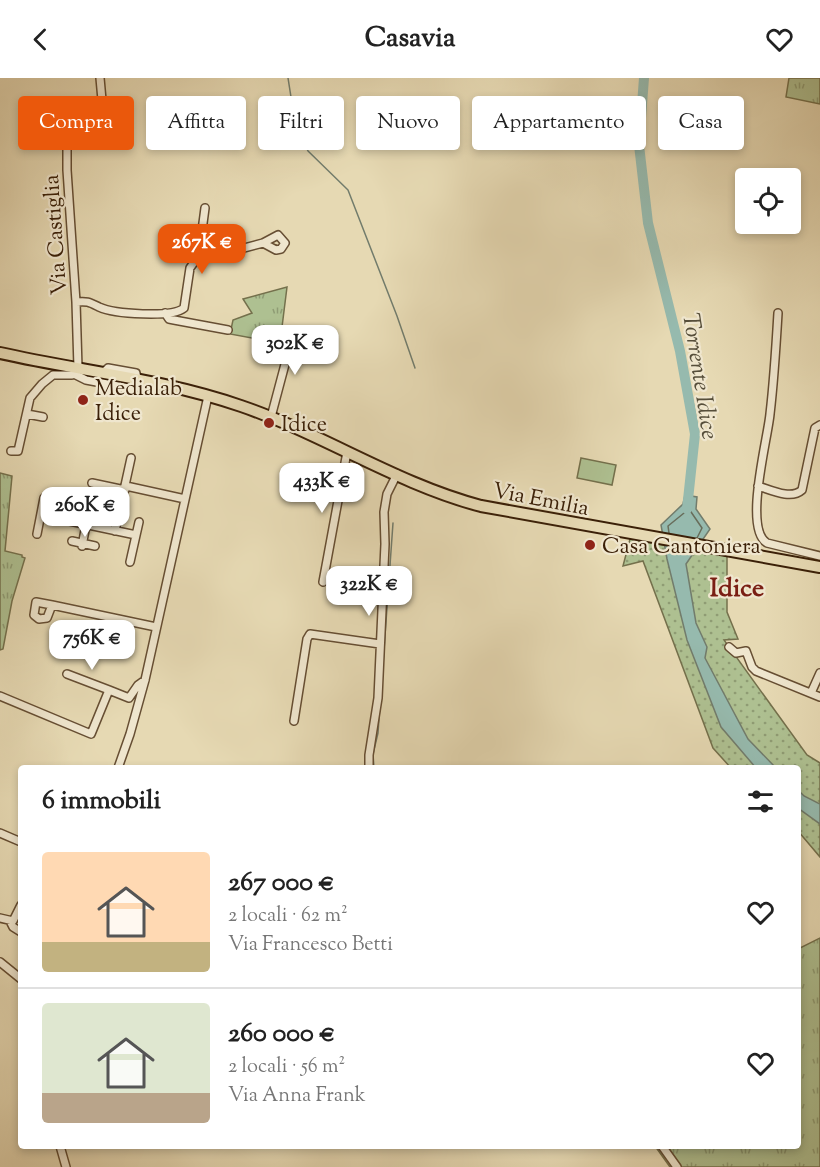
<!DOCTYPE html>
<html lang="it">
<meta charset="utf-8">
<style>
body{margin:0;font-family:"Sorts Mill Goudy",serif;background:#f2f2f2;color:#222;height:100vh;display:flex;flex-direction:column;font-size:22px;white-space:nowrap}
*{box-sizing:border-box;margin:0}
p{font-size:20px;color:#767676}
.icon{flex:none;width:33px;height:33px;fill:none;stroke:currentColor;stroke-width:2;stroke-linecap:round;stroke-linejoin:round}
.map{position:relative;flex:1;overflow:hidden}
.sheet{position:absolute;left:18px;top:687px;width:783px;height:384px;display:flex;flex-direction:column;background:#fff;border-radius:6px;box-shadow:0 3px 9px #0003}
.sheet>*{flex:none}
.top-card{position:absolute;left:18px;top:18px;width:784px;height:54px;display:flex;gap:12px}
.tools{position:absolute;left:735px;top:90px;display:grid;gap:12px}
.tools a{display:grid;place-items:center;width:66px;height:66px;border-radius:6px;background:#fff;box-shadow:0 3px 9px #0003;font-size:30px}
.price{position:absolute;translate:-50% -51px;padding:0 14px;border-radius:12px;background:#fff;color:#222;font-size:20px;line-height:39px;filter:drop-shadow(0 2px 3px #0008)}
.price::after{content:'';position:absolute;left:50%;top:36px;width:18px;height:14px;margin-left:-9px;background:inherit;clip-path:polygon(0 0,100% 0,50% 100%)}
.price.selected{background:#ea580c;color:#fff}
ul{padding:0;list-style:none}
li{display:flex;align-items:center;gap:18px;height:150px;padding:0 24px}
li+li{border-top:2px solid #e0e0e0}
li span{display:grid;place-items:center;flex:none;width:168px;height:120px;border-radius:6px;color:#555}
li>.icon{margin-inline-start:auto}
span .icon{width:72px;height:72px;fill:#fffc;stroke-width:1}
li b{font-size:26px}
h2{display:flex;justify-content:space-between;align-items:center;height:72px;padding:0 24px;font-size:26px}
.tag{padding:0 21px;border-radius:6px;background:#fff;box-shadow:0 3px 9px #0003;font-size:21px;line-height:54px}
.tag.selected{background:#ea580c;color:#fff}
header{display:flex;justify-content:space-between;align-items:center;height:78px;padding:0 24px;background:#fff;font-size:27px;font-weight:700}
.map>svg:first-child{display:block}
.grass{fill:url(#grass-dots);stroke:#74704c;stroke-width:1.5}
.park{fill:url(#park-tufts);stroke:#74704c;stroke-width:1.5}
.garden{fill:#aec091;stroke:#74704c;stroke-width:1.5}
.water{fill:#96baae;stroke:#727c6c;stroke-width:1.5}
.lines{fill:none;stroke-linecap:round;stroke-linejoin:round}
.shore{stroke:#686d5b;stroke-width:1.5}
.stream{stroke:#727c6c;stroke-width:1.5}
.river{stroke:#96baae;stroke-width:10}
.minor-casing{stroke:#664e33;stroke-width:10}
.primary-casing{stroke:#3b2008;stroke-width:14}
.minor{stroke:#efe6ce;stroke-width:7}
.primary{stroke:#e6d9b3;stroke-width:10}
.poi-dot{fill:#8f2418;stroke:#efe6ce;stroke-width:2}
.labels{text-anchor:middle;stroke-width:4.5;stroke-linejoin:round;paint-order:stroke}
.street-label{font-size:22px;fill:#3b2008;stroke:#efe6ce}
.poi-label{font-size:22px;fill:#3b2008;stroke:#efe6ce;text-anchor:start}
.water-label{font-size:24px;font-style:italic;fill:#564e3a;stroke:#efe6ce}
.quarter-label{font-size:26px;font-weight:bold;fill:#7a1f14;stroke:#efe6ce}
</style>
<header><svg class="icon" aria-label="back" viewBox="0 0 24 24"><path d="M15 5l-7 7 7 7"/></svg>Casavia<svg class="icon" aria-label="heart" viewBox="0 0 24 24"><path d="M12 20l-8-8c-3-5 5-10 8-4 3-6 11-1 8 4z"/></svg></header>
<div class="map">
<svg width="820" height="1089" viewBox="0 0 820 1089">
<defs>
<pattern id="grass-dots" width="8" height="8" patternUnits="userSpaceOnUse" patternTransform="scale(1.5)"><rect width="8" height="8" fill="#aec091"/><path d="M2 2h.1M6 6h.1" fill="none" stroke="#8f9c74" stroke-width="1.8" stroke-linecap="round"/></pattern>
<pattern id="park-tufts" width="24" height="20" patternUnits="userSpaceOnUse" patternTransform="scale(1.5)"><rect width="24" height="20" fill="#aec091"/><path d="M3 7l-1-3M5 7V3M7 7l1-3M15 17l-1-3M17 17v-4M19 17l1-3" fill="none" stroke="#8f9c74"/></pattern>
</defs>
<rect width="100%" height="100%" fill="#e6d9b3"/>
<filter id="stains"><feTurbulence type="fractalNoise" baseFrequency=".00333" numOctaves="4"/><feColorMatrix values="0 0 0 0 .2 0 0 0 0 .09 0 0 0 0 .02 0 0 0 .5 -.17"/></filter>
<radialGradient id="worn" r=".72"><stop offset=".6" stop-color="#630" stop-opacity="0"/><stop offset="1" stop-color="#630" stop-opacity=".3"/></radialGradient>
<!-- grass -->
<path class="grass" d="M630,461l97,17v56l11,27 -14,1 83,115 13,8v94l-22,-26v-63h-67l-18,-20 -70,-187 -20,5z"/>
<!-- park -->
<path class="park" d="M789,0h31v26l-34,-7z
M287,209l-7,56 -50,-9 3,-14 19,-7 -9,-14z
M0,395l12,3 -7,75 17,4v2l3,1 -13,43 -9,48 -3,1z
M820,860v229h-150l-15,-21h143v-197z"/>
<!-- garden -->
<path class="garden" d="M581,380l35,7 -4,20 -35,-7z"/>
<!-- water -->
<path class="water" d="M685,417l12,2 -1,12 14,20 -24,35 10,59 11,24 -2,11 43,81 28,29h-20l-35,-41 -34,-87 -20,-81 -6,-34 22,-21z
M798,712l6,6 16,8v20l-22,-16z"/>
<g class="lines">
<!-- shore -->
<path class="shore" d="M669,455l-1,-7 21,-17 13,19 -5,10"/>
<!-- stream -->
<path class="stream" d="M288,0l8,51 12,22 40,39 49,126 18,52
M382,600l11,-155
M374,690l-1,-14 5,-21 2,-29
M657,1068l10,13"/>
<!-- river -->
<path class="river" d="M644,0l-5,67 9,78 32,128 15,83 -8,75"/>
<!-- minor casing -->
<g class="minor-casing">
<path id="minor" d="M198,183l7,-53
M76,224c12,-1 13,0 23,5 15,7 73,11 85,1l6,-40 5,-7 68,-18 13,7 5,-1 4,-6 -7,-8 -15,8
M165,235l4,6 5,1 54,10
M778,235c-2,34 -4,67 -8,101 -2,24 -27,115 -3,129l53,13
M103,295l5,-5 28,5 1,6
M74,296l12,6 48,9 10,-8
M27,336l16,3
M271,339l17,-64
M11,373h7l12,-53 12,-14 11,-9h19l6,-7 -2,-66 -9,-132v-26l5,-10 23,-14 7,-20 -2,-22
M92,405l33,7
M126,408l59,13
M758,408c13,4 33,14 44,4l13,-62 5,-3
M41,437l95,20
M115,453l16,-73
M37,456l7,-36
M72,463l23,5
M82,468l4,-21
M130,484l9,-40
M323,504l24,-130
M36,524l16,3 -5,13 -8,1 -5,-4z
M52,527l104,22
M729,569l7,6 10,-2 6,16 4,4 64,26
M67,596l42,16
M811,615l9,-20
M0,618l91,38 18,-44 20,8 9,-13 7,-5
M294,643l13,-82 3,-5 70,10
M118,690l12,-34 15,-54 63,-284
M369,690v-13l9,-57 7,-154 -1,-32 3,-18 10,-20
M0,755l21,9
M0,840l13,3 8,-16
M10,843l3,6 8,5
M0,884l21,17
M60,1068l6,21
M662,1068l15,21"/>
</g>
<!-- primary casing -->
<g class="primary-casing">
<path id="primary" d="M0,275c80,18 163,26 241,53 82,28 156,78 240,100l339,61"/>
</g>
<!-- minor -->
<use href="#minor" class="minor"/>
<!-- primary -->
<use href="#primary" class="primary"/>
</g>
<!-- markers -->
<g class="poi-dot">
<circle cx="83" cy="322" r="6"/>
<circle cx="269" cy="345" r="6"/>
<circle cx="590" cy="467" r="6"/>
</g>
<g class="labels">
<!-- street labels -->
<g class="street-label">
<text transform="translate(54 157) rotate(-94)" y="8">Via Castiglia</text>
<text transform="translate(541 420) rotate(11)" y="8">Via Emilia</text>
</g>
<!-- poi labels -->
<g class="poi-label">
<text x="95" y="317">Medialab<tspan x="95" dy="25">Idice</tspan></text>
<text x="281" y="353">Idice</text>
<text x="602" y="475">Casa Cantoniera</text>
</g>
<!-- water labels -->
<g class="water-label">
<text transform="translate(701 298) rotate(81)" y="8">Torrente Idice</text>
</g>
<!-- quarter labels -->
<g class="quarter-label">
<text x="737" y="518">Idice</text>
</g>
</g>
<rect width="100%" height="100%" filter="url(#stains)"/>
<rect width="100%" height="100%" fill="url(#worn)"/>
</svg>
<div class="tools">
<a><svg class="icon" aria-label="locate" viewBox="0 0 24 24"><circle cx="12" cy="12" r="6"/><path d="M12 2v4M12 18v4M2 12h4M18 12h4"/></svg></a>
</div>
<b class="price selected" style="left:202px;top:197px">267K €</b>
<b class="price" style="left:295px;top:298px">302K €</b>
<b class="price" style="left:322px;top:436px">433K €</b>
<b class="price" style="left:85px;top:460px">260K €</b>
<b class="price" style="left:369px;top:539px">322K €</b>
<b class="price" style="left:92px;top:593px">756K €</b>
<div class="top-card">
<a class="tag selected">Compra</a>
<a class="tag">Affitta</a>
<a class="tag">Filtri</a>
<a class="tag">Nuovo</a>
<a class="tag">Appartamento</a>
<a class="tag">Casa</a>
</div>
<section class="sheet">
<h2>6 immobili<svg class="icon" aria-label="filters" viewBox="0 0 24 24"><path d="M4 7h16M4 17h16"/><circle cx="9" cy="7" r="2"/><circle cx="15" cy="17" r="2"/></svg></h2>
<ul>
<li><span style="background:linear-gradient(#ffd9b3 75%,#c2b280 0)"><svg class="icon" aria-label="home" viewBox="0 0 24 24"><path d="M3 11l9-7 9 7M6 9v11h12V9"/></svg></span><div><b>267 000 €</b><p>2 locali · 62 m²</p><p>Via Francesco Betti</p></div><svg class="icon" aria-label="heart" viewBox="0 0 24 24"><path d="M12 20l-8-8c-3-5 5-10 8-4 3-6 11-1 8 4z"/></svg></li>
<li><span style="background:linear-gradient(#dfe7d0 75%,#b9a48a 0)"><svg class="icon" aria-label="home" viewBox="0 0 24 24"><path d="M3 11l9-7 9 7M6 9v11h12V9"/></svg></span><div><b>260 000 €</b><p>2 locali · 56 m²</p><p>Via Anna Frank</p></div><svg class="icon" aria-label="heart" viewBox="0 0 24 24"><path d="M12 20l-8-8c-3-5 5-10 8-4 3-6 11-1 8 4z"/></svg></li>
</ul>
</section>
</div>
